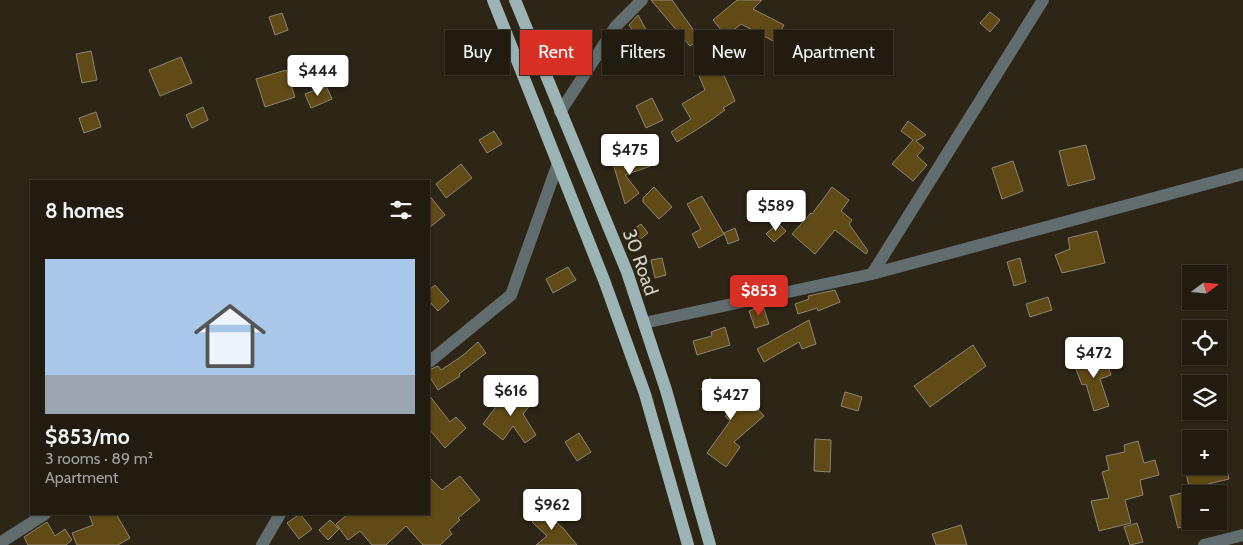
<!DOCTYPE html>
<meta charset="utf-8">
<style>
body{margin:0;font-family:Cabin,sans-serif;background:#2a2519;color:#f1f3f6;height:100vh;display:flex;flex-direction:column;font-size:19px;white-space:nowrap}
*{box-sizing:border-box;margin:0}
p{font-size:16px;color:#a2a19f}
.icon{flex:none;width:28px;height:28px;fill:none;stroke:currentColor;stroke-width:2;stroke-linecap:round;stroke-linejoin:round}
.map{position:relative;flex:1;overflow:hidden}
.panel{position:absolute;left:30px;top:180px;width:400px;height:335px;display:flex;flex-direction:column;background:#221c10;border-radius:0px;box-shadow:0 1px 4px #0004,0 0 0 1px #3f3a30}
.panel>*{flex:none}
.guide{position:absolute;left:445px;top:30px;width:475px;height:45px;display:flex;gap:10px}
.needle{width:32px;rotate:74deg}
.tools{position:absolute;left:1182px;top:265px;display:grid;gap:10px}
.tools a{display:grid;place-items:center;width:45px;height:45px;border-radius:0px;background:#221c10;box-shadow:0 1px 4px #0004,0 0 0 1px #3f3a30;font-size:25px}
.price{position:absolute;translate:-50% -42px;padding:0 11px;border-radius:5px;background:#fff;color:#222;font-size:16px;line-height:32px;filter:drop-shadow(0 1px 2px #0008)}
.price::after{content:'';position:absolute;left:50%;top:30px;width:15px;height:11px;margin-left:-8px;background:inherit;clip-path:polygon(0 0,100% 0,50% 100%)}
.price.selected{background:#d93025;color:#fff}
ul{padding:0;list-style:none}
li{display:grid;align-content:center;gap:10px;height:265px;padding:0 15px}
li span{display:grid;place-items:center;height:155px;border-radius:0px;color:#555}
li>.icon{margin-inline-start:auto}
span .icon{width:90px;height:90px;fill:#fffc;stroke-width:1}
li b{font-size:21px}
h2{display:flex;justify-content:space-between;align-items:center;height:60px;padding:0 15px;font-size:21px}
.pill{padding:0 18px;border-radius:0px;background:#221c10;box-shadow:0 1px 4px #0004,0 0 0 1px #3f3a30;font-size:18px;line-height:45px}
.pill.selected{background:#d93025;color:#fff}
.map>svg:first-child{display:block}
.building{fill:#604a16;stroke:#8f8572}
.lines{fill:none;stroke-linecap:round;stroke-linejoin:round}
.minor{stroke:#616d6e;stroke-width:12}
.major{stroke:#9cb4b6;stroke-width:12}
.labels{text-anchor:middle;stroke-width:4.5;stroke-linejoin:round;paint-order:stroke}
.street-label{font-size:19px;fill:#d6d1c6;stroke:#2d2515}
</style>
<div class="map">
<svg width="1243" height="545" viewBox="0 0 1243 545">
<rect width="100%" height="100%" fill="#2d2515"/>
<!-- building -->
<path class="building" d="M651,0h21l33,46 1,-1 9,15 2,-1 18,42 -12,7 2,2 -18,13 -30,19 -6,-10 20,-13 -9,-15 23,-14 -6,-14 6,-3 -12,-29 -3,2z
M737,0h25l-9,9 31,16 -9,17 -34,-18 -15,12 -13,-16z
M990,12l10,8 -10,12 -10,-9z
M282,13l6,17 -13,5 -6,-18z
M638,15l11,20 -10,5 -10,-15z
M91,51l6,29 -15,3 -6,-29z
M181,57l11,26 -32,13 -11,-26z
M286,70l9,27 -30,10 -9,-28z
M326,86l6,13 -21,9 -6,-14z
M652,98l11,22 -17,8 -10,-22z
M203,107l5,13 -16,8 -6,-13z
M96,112l5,15 -17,6 -5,-15z
M908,121l18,14 -10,6 8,7 -7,8 10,9 -14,16 -21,-17 21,-24 -12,-9z
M494,131l8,13 -15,9 -8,-13z
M1086,145l9,34 -27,7 -9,-35z
M648,156l3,10 -26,9 14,18 -14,11 -13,-44 5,6z
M1013,161l10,30 -21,8 -10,-31z
M461,164l11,14 -26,20 -10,-14z
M654,187l18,20 -13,12 -16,-17v-4z
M832,187l17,13 -8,11 11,9 -3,4 19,27 -2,3 -31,-24 -20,24 -23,-20 19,-21 1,1z
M429,195l16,20 -16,13z
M702,196l22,38 -25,14 -7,-14 9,-5 -14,-25z
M778,223l8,8 -12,11 -8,-8z
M641,224l7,9 -10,8 -7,-10z
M735,228l4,12 -11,4 -4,-11z
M1097,231l8,32 -43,10 -7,-18 15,-6 -2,-11z
M662,258l4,17 -11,3 -4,-18z
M1020,258l6,24 -12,4 -7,-24z
M568,267l8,13 -23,13 -7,-14z
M435,285l14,16 -11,10 -9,-10v-11z
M835,290l5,12 -22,9 -1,-3 -19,6 -3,-10 14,-5 -1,-3z
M1048,297l4,13 -22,7 -4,-13z
M763,306l6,18 -14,4 -6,-17z
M809,320l7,24 -14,5 -3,-7 -35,20 -7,-13z
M725,327l5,18 -33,10 -4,-14 19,-5 -1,-4z
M478,342l8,11 -27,21 1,2 -22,14 -9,-14v-6l9,-4 3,4 21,-14z
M973,345l13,21 -56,41 -16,-21z
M1104,354l7,21 -11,4 9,27 -15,5 -8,-27 -4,1 -8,-21z
M710,378l23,18 8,-5 23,25 -30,26 6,5 -14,20 -19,-14 23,-32 -5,-5 4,-3 -28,-24z
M510,388l21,16 -8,10 13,21 -11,8 -12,-17 -10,14 -20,-16z
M845,392l17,5 -4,14 -17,-5z
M429,395l21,27 6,-5 10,11 -21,20 -16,-19z
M579,433l12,19 -14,9 -12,-19z
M815,439l16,1 -1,32 -16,-1z
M1138,441l6,22 11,-3 4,15 -19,5 3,15 -18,5 6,23 -32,8 -8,-30 18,-3 -7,-26 7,-2 -3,-14 19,-4 -1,-7z
M1225,463l4,16 -21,5 3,10h-20v30l-13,4 -8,-32 20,-5 -4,-18z
M460,476l20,24 -22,18 2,2 -11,10 3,4 -12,11h-17l-17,-19 -20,19h-14l-12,-14 -12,9 -12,-16 12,-10h81v-37l13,13z
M542,510l21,18 14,17h-41l11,-9 -15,-14z
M89,514h27l14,24 -12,7h-41l-5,-12 21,-8z
M300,514l12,15 -13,10 -12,-16z
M330,520l9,9 -11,11 -9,-10z
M47,522l8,14 10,-7 7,11 -6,5h-38l-4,-8z
M1137,523l6,19 -13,3 -6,-18z
M961,525l6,20h-31l-4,-11z"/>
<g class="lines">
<!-- minor -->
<path class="minor" d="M560,112l56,-86 26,-26
M872,274l171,-274
M644,323l228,-49 371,-100
M429,362l82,-67 46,-129
M0,543l45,-29
M262,545l18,-31
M1204,545l39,-10"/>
<!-- major -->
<path class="major" d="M493,0l111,280 41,114 43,151
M515,0l112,272 39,118 44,155"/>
</g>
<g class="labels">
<!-- street labels -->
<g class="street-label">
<text transform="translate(641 262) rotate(70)" y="7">30 Road</text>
</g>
</g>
</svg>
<div class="tools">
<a><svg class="needle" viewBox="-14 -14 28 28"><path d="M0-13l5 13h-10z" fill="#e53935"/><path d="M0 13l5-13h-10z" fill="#a2a19f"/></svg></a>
<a><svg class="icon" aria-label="locate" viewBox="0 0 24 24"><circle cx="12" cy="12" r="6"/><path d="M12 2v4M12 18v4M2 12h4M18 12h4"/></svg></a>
<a><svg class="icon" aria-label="layers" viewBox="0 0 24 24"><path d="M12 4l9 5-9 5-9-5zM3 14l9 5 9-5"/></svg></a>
<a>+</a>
<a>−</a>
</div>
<b class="price" style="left:318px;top:97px">$444</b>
<b class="price" style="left:630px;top:176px">$475</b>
<b class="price" style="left:776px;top:232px">$589</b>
<b class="price selected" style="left:759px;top:317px">$853</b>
<b class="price" style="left:1094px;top:379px">$472</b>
<b class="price" style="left:511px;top:417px">$616</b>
<b class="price" style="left:731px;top:421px">$427</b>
<b class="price" style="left:552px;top:531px">$962</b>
<div class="guide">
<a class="pill">Buy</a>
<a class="pill selected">Rent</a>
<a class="pill">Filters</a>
<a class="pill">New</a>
<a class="pill">Apartment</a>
</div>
<section class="panel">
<h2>8 homes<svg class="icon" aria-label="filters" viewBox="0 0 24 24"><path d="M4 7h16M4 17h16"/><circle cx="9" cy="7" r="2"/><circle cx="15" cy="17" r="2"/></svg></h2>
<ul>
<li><span style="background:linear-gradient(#a9c7e8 75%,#9aa5b1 0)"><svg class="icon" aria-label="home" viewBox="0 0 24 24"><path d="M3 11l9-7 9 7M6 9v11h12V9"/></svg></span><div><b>$853/mo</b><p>3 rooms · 89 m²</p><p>Apartment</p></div></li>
</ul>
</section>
</div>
